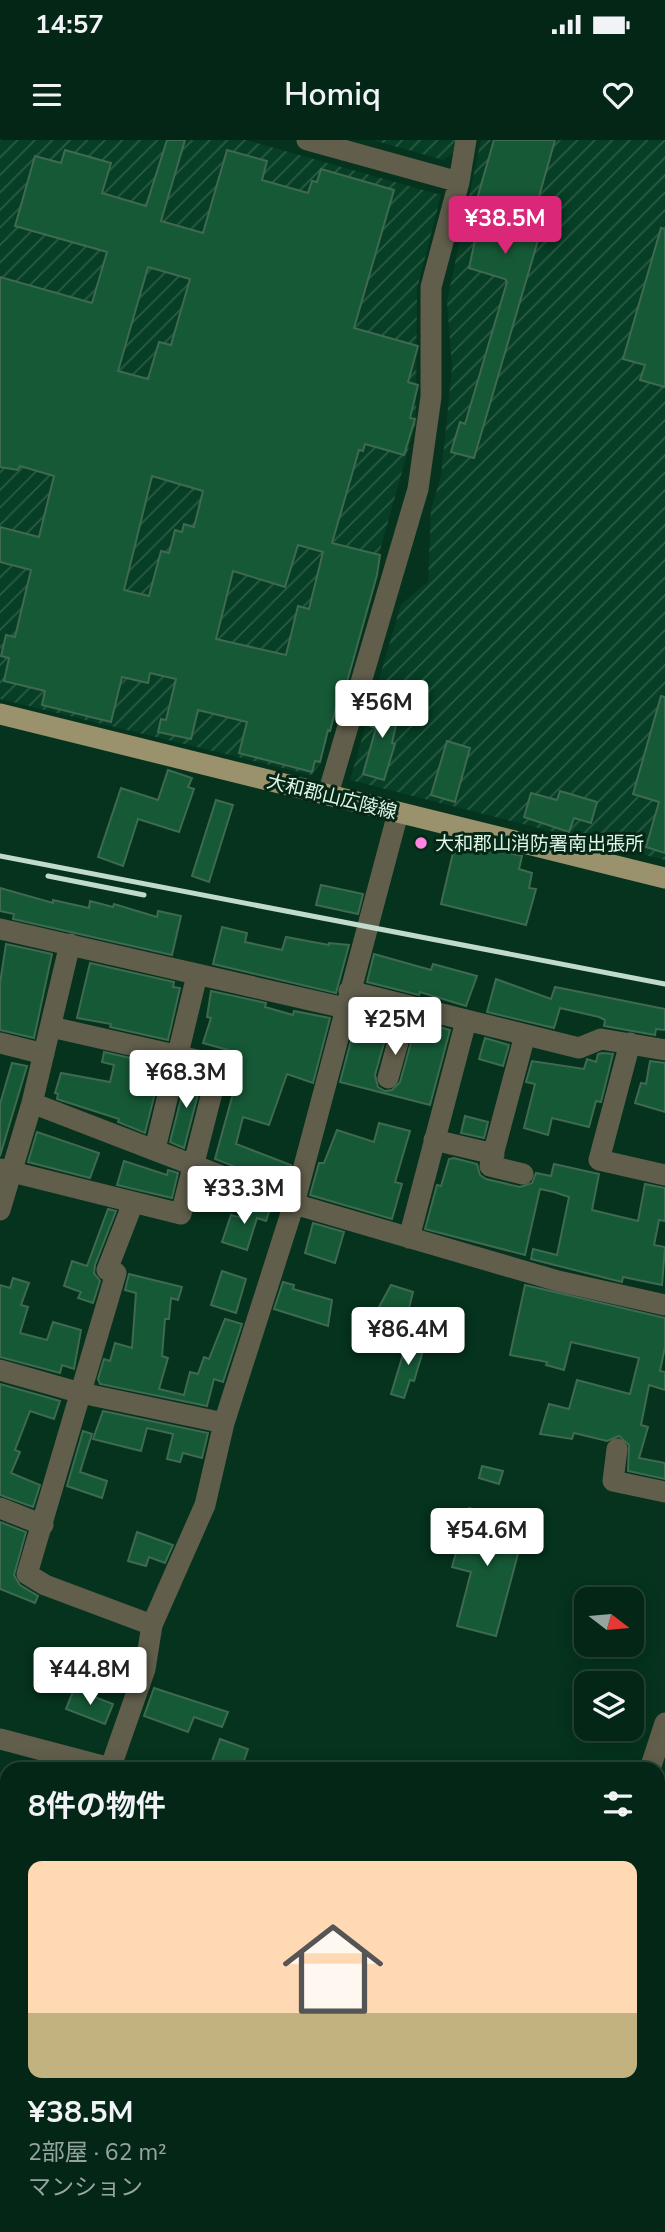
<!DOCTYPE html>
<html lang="ja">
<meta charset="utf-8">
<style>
body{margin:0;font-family:"Nunito Sans","Noto Sans JP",sans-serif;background:#123223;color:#f1f3f6;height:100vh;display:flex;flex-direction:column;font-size:26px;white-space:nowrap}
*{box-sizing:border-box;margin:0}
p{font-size:23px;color:#97a5a1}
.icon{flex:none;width:38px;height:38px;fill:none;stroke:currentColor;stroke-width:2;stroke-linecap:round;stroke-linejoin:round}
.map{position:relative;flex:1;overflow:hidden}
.details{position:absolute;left:0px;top:1622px;width:665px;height:471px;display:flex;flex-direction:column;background:#042616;border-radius:21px 21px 0 0;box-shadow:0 4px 18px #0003,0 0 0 2px #254335}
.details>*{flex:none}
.needle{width:46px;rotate:106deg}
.tools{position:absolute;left:574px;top:1447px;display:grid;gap:14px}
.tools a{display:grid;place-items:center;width:70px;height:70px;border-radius:14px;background:#042616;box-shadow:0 4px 18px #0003,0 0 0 2px #254335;font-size:35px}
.price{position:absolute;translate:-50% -60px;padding:0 16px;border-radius:7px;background:#fff;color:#222;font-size:23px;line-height:46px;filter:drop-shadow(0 2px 4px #0008)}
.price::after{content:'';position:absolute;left:50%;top:42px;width:21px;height:16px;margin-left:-10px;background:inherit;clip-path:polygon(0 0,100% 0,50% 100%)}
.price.selected{background:#db2777;color:#fff}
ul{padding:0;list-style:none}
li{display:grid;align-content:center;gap:14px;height:371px;padding:0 28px}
li span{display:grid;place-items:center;height:217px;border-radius:14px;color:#555}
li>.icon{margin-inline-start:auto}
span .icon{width:126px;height:126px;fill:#fffc;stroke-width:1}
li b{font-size:30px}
h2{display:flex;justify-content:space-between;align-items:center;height:84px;padding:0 28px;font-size:30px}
.status{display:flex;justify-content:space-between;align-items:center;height:49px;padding:0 35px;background:#042616;direction:ltr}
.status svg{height:19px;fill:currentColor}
header{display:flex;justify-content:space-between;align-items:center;height:91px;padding:0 28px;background:#042616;font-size:32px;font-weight:600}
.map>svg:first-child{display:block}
.industrial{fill:url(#industrial-furrows)}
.building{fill:#165937;stroke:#3f6950;stroke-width:2;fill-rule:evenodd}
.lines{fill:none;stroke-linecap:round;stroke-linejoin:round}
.minor{stroke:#625e4c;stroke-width:21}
.major{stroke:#9a926d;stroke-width:21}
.rail{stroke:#c0dbcb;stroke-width:5}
.poi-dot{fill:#fe86e1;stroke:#062716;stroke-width:2.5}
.labels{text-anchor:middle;stroke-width:6;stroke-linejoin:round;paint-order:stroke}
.street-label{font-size:19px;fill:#dff6e7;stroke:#062716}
.poi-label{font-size:19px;fill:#dff6e7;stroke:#062716;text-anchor:start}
</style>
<div class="status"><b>14:57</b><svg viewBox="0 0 49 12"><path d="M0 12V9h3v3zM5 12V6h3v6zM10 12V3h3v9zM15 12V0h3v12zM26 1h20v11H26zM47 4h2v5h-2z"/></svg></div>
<header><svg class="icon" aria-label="menu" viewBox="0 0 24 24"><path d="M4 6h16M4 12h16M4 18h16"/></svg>Homiq<svg class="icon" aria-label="heart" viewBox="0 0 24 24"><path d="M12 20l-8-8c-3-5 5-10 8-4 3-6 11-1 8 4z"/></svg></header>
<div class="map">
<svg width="665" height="2092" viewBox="0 0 665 2092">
<defs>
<pattern id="industrial-furrows" width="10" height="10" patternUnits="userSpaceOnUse" patternTransform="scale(1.75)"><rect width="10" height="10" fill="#063f25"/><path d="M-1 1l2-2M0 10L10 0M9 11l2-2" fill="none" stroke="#2a5b45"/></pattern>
</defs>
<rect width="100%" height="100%" fill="#05331d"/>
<!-- industrial -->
<path class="industrial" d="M0,0h246l195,55 -24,94 -1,133 -96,342 -9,11 -311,-76z
M373,0h85l-2,11 -13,9z
M481,0h184v720l-315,-80 51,-176 27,-22 3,-72 10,-34 11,-107 -5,-68z"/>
<!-- building -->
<path class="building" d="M167,0h18l-24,81 42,12 24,-83 40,11 -5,19 46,13 4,-12 5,1 4,-13 73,21 -40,138 64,18 -10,36 10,3 -8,33 5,1 -11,36 -39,-11 -2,7 -4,-1 -27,93 48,12 -3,20 -30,107 -4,-1 -13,50 -2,-1 -8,32 -5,-1 -3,11 -73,-19 8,-31 -49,-12 -7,29 -33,-7 3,-13 5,1 10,-41 -26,-6 -2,10 -26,-6 -11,45 -69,-17 3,-14 -41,-10 5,-23 -8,-2 5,-21 9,2 16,-67 -31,-8v-35l39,10 15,-61 -34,-10 -2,4 -18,-3v-190l92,26 15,-51 -92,-26 20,-70 26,7 4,-13 46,13 -9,30 44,13zM148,127l42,12 -19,66 -12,-3 -11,37 -30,-8zM152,336l51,15 -9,36 -10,-3 -2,8 -7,-2 -6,23 -8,-2 -12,45 -25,-6zM298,405l25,7 -14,57 -11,-3 -12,49 -70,-16 17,-68 52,16z
M494,0h61l-19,67 8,2 -3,21 -67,228 -23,-6 9,-30 5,2 42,-142 -2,-3 -36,-11 13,-60 -7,-2z
M661,88l4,1v158l-25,-7 5,-15 -22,-6z
M661,556l4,1v156l-19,-6 13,-45 -26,-8z
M377,561l23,6 -8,36 3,1 -11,36 -21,-6 13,-46 -6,-2z
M447,601l23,7 -15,54 -24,-7z
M168,630l24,8 -4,9 6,2 -15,43 -41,-13 -15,47 -25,-9 23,-69 37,12z
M560,651l37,11 -6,21 -17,-5 -5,14 -45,-15 7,-24 26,7z
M216,660l17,5 -24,77 -17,-6z
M456,700l66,16 -3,13 13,4 -3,15 7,1 -10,36 -85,-21z
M321,745l42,9 -5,20 -42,-9z
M0,748l53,15v-3l36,8 1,-7 23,6 1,-3 43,13 1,-6 23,5 -9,39 -159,-36 1,-5 -14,-3z
M222,787l25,6 -2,9 37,8 4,-13 43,8v-2l20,2 -13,48 -123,-29z
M6,804l46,10 -18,84 -34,-8v-47z
M374,814l57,16 2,-6 44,12 -11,30 -46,-14 -1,3 -52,-13z
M90,823l84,19 -1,5 7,1 -12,52 -58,-13 1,-3 -34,-6z
M496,839l55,20 4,-12 110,22v21l-9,-1 -1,6 -51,-9 1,-6 -6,-3 -39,-9 -6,20 -67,-16z
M211,851l55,12 -1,4 28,8 1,-4 36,7 -17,65 -26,-9 -18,51 -26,-8 -7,27 55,21 -6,21 -70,-27 25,-91 -8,-2 3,-14 -32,-9 8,-25 -4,-1z
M360,867l32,8 -17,60 3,12 7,4 7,-1 8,-8 17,-61 33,9 -20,75 -90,-23z
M485,898l24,7 -6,21 -24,-7z
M104,912l58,13 -17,68 -27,-11 1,-3 -62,-20 1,-5 -3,-1 6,-20 49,9 4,-17 -12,-3z
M602,913l11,1 -12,48 -5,-1 -7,26 -37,-9 -4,17 -24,-7 11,-44 -9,-2 6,-21 52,8 3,-10 9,3 2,-8z
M650,921l15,2v49l-30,-9 6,-20 5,1z
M12,923l15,3 -27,90v-52z
M191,932l12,3 -19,73 -14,-6 14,-55z
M465,976l23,6 -4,16 -23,-5z
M379,983l31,8 -15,51 7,2 -10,35 -82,-24 9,-32h5l13,-33 37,12z
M37,992l62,21 -9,25 -62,-16z
M454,1018l23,6 3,11 6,4 34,8 12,-4 4,-10 15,3 3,-12 45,10 -7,36 46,11 7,-37 20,4v33l-6,-1 -5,25 11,2 -3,38 -39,-8 -1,5 -91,-23 2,-10 24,6 12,-58 -15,-5 -14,-3 -15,66 -100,-26 12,-44 4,1 8,-27z
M124,1021l43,14 1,-5 10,3 -6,25 -55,-13z
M249,1061l21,8 -4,12 -9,-3 -10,32 -25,-8 9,-27 11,3z
M108,1069l8,2 -21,54 -1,8 6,8 -7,22 -15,-5 3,-6 -17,-6 8,-25 15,5z
M313,1083l31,9 -9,31 -30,-10z
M222,1131l24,8 -10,34 -25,-8z
M129,1134l53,13 -4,13 -7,-2 -2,21h-4l-3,37 6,2 -9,31 25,6 6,-23 8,2 6,-17 5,2 16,-40 17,5 -19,58 -9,-3 -7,27 -107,-22 -2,-5 6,-20 6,2 5,-18 17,5 4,-55 -11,-3z
M13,1138l16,5 -8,22 7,2 -8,26 27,7 6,-18 28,8 -7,39 -12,-4 -2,8 -60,-16v-72l10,3z
M283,1142l11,3 -1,4 39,11 -4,26 -54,-17z
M391,1145l22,7 -8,32 -23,-8 2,-5 -5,-4z
M525,1145l140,33v29l-5,24 5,1v18l-16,-5 -8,40 7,2 -9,31 26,5v16l-37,-8 1,-26 -10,-9 -12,5 -33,-8 -2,6 -32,-5 9,-30 20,5 8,-29 53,14 9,-36 -68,-16 -7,28 -18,-5 1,-3 -37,-7z
M408,1198l17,6 -11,37 -4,-1 -6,18 -13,-4z
M0,1244l60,17 -6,18 -24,-8 -15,39 5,2 -9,21 29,12 -7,22 -33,-12z
M103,1271l105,22 -6,25 -19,-5 -3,9 -13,-3 6,-25 -26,-6 -6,23 -48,-12z
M83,1291l9,3 -12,38 27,9 -5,17 -35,-12z
M482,1326l21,5 -4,13 -20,-6z
M469,1368l57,16 -30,112 -39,-10 14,-54 -19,-5z
M0,1382l26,10 -12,43 6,10 18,11 -3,7 -35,-14z
M137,1392l36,13 -8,18 -16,-6 -3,9 -18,-5z
M154,1548l74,24 -6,15 -28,-10 -6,15 -44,-16z
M74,1549l39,15 -8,20 -39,-15z
M220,1599l28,10 -7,20h-32z"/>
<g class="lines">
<!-- minor -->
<path class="minor" d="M307,0l152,42
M328,654l90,-305 13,-92v-110l28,-105 7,-42
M0,789l345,79
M349,851l230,57 22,-9 64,11
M0,903l44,11
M630,903l-31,117 66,15
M388,938l20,-72
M32,963l262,101 104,-391
M434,1000l60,14
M155,1009l42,-174
M0,1029l181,45 38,-149 -168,-38
M523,1034l-33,-8 35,-131
M133,1063l-26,67 9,3 -89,301 18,11 107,40
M0,1070l32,-107 38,-159
M409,1098l57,-217
M0,1230l81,23 143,30 70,-219 264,77 107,24
M617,1309l-4,32 52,11
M0,1368l43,17
M0,1599l110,29
M110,1629l35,-100 7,-44 53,-120 19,-82
M650,1629l15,-46
M0,1888l7,-18
M388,2092l2,-6"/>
<!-- major -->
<path class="major" d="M0,574l665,164
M0,1899l7,1
M658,2026l7,2"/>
<!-- rail -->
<path class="rail" d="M0,716l665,128
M48,736l96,19"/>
</g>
<!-- markers -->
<circle class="poi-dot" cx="421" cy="703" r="7"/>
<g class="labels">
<!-- street labels -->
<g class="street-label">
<text transform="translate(332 656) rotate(14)" y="7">大和郡山広陵線</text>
</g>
<!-- poi labels -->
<g class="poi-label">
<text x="435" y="710">大和郡山消防署南出張所</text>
</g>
</g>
</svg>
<div class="tools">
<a><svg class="needle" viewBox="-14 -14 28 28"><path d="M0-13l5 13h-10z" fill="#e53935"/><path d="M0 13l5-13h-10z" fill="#97a5a1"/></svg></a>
<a><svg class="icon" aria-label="layers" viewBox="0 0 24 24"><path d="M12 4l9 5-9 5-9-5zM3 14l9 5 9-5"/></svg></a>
</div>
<b class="price selected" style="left:505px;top:116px">¥38.5M</b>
<b class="price" style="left:382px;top:600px">¥56M</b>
<b class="price" style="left:395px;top:917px">¥25M</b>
<b class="price" style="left:186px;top:970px">¥68.3M</b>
<b class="price" style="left:244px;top:1086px">¥33.3M</b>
<b class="price" style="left:408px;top:1227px">¥86.4M</b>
<b class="price" style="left:487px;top:1428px">¥54.6M</b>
<b class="price" style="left:90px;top:1567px">¥44.8M</b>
<section class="details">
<h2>8件の物件<svg class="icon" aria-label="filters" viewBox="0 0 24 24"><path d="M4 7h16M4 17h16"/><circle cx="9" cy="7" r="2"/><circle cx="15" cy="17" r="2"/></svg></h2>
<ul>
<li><span style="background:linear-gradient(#ffd9b3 70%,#c2b280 0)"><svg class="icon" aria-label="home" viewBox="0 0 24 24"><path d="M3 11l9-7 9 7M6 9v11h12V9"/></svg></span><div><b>¥38.5M</b><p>2部屋 · 62 m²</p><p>マンション</p></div></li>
</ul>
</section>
</div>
